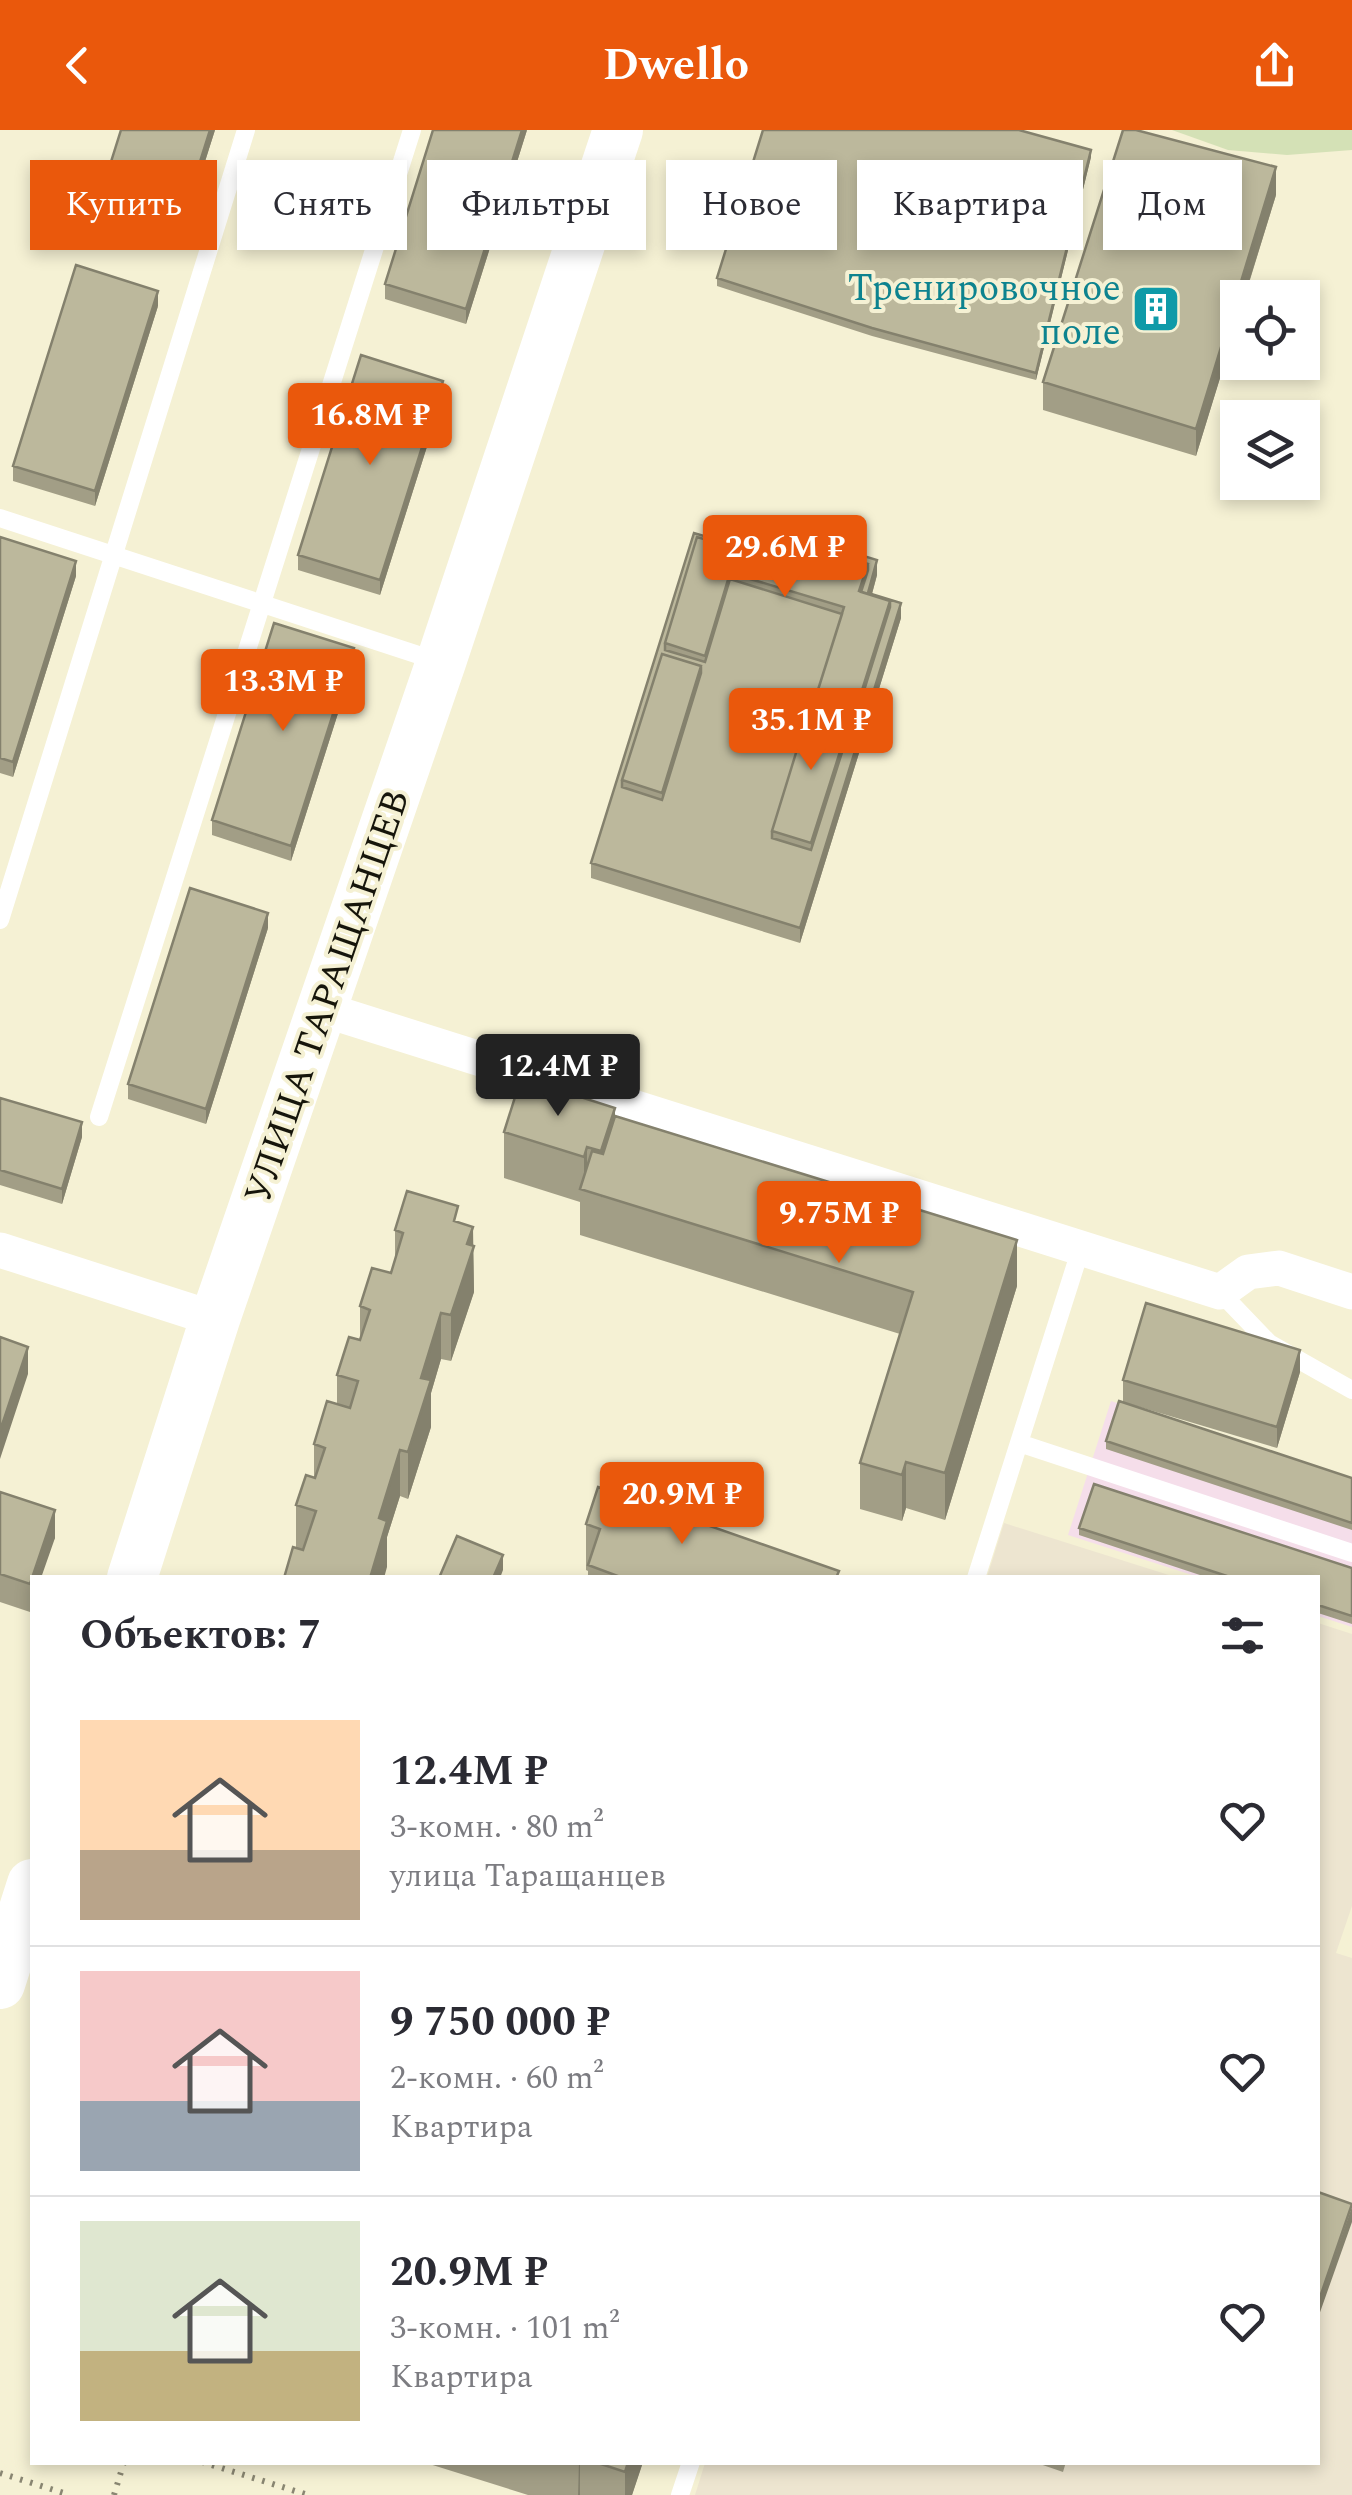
<!DOCTYPE html>
<html lang="ru">
<meta charset="utf-8">
<style>
body{margin:0;font-family:Spectral,serif;background:#f2f2f3;color:#2b2b33;height:100vh;display:flex;flex-direction:column;font-size:38px;white-space:nowrap}
*{box-sizing:border-box;margin:0}
p{font-size:32px;color:#7c7c81}
.icon{flex:none;width:55px;height:55px;fill:none;stroke:currentColor;stroke-width:2;stroke-linecap:round;stroke-linejoin:round}
.map{position:relative;flex:1;overflow:hidden}
.side{position:absolute;left:30px;top:1445px;width:1290px;height:890px;display:flex;flex-direction:column;background:#fff;border-radius:0px;box-shadow:0 5px 15px #0003}
.side>*{flex:none}
.top-card{position:absolute;left:30px;top:30px;width:1292px;height:90px;display:flex;gap:20px}
.tools{position:absolute;left:1220px;top:150px;display:grid;gap:20px}
.tools a{display:grid;place-items:center;width:100px;height:100px;border-radius:0px;background:#fff;box-shadow:0 5px 15px #0003;font-size:50px}
.price{position:absolute;translate:-50% -85px;padding:0 22px;border-radius:10px;background:#ea580c;color:#fff;font-size:32px;line-height:65px;filter:drop-shadow(0 2px 5px #0008)}
.price::after{content:'';position:absolute;left:50%;top:60px;width:30px;height:22px;margin-left:-15px;background:inherit;clip-path:polygon(0 0,100% 0,50% 100%)}
.price.selected{background:#222;color:#fff}
ul{padding:0;list-style:none}
li{display:flex;align-items:center;gap:30px;height:250px;padding:0 50px}
li+li{border-top:2px solid #e1e1e2}
li span{display:grid;place-items:center;flex:none;width:280px;height:200px;border-radius:0px;color:#555}
li>.icon{margin-inline-start:auto}
span .icon{width:120px;height:120px;fill:#fffc;stroke-width:1}
li b{font-size:42px}
h2{display:flex;justify-content:space-between;align-items:center;height:120px;padding:0 50px;font-size:42px}
.pill{padding:0 35px;border-radius:0px;background:#fff;box-shadow:0 5px 15px #0003;font-size:35px;line-height:90px}
.pill.selected{background:#ea580c;color:#fff}
header{display:flex;justify-content:space-between;align-items:center;height:130px;padding:0 50px;background:#ea580c;color:#fff;font-size:45px;font-weight:700}
.map>svg:first-child{display:block}
.industrial{fill:#f5deea}
.medical{fill:#ede5d0}
.green{fill:#d4e1b6}
.lines{fill:none;stroke-linecap:round;stroke-linejoin:round}
.path{stroke:#898672;stroke-width:6;stroke-dasharray:2.5 8;stroke-linecap:butt}
.lane{stroke:#fff;stroke-width:18}
.street{stroke:#fff;stroke-width:35}
.secondary{stroke:#fff;stroke-width:50}
.wall{fill:#a29e86}
.shaded-wall{fill:#84816d}
.building{fill:#bcb89c;stroke:#84816d;stroke-width:2.5;fill-rule:evenodd}
.labels{text-anchor:middle;stroke-width:8;stroke-linejoin:round;paint-order:stroke}
.culture-label{font-size:38px;fill:#0d838f;stroke:#f5f1d4;text-anchor:end}
.street-label{font-size:38px;fill:#16150b;stroke:#f5f1d4}
</style>
<header><svg class="icon" aria-label="back" viewBox="0 0 24 24"><path d="M15 5l-7 7 7 7"/></svg>Dwello<svg class="icon" aria-label="share" viewBox="0 0 24 24"><path d="M12 15V3M7 8l5-5 5 5M5 13v7h14v-7"/></svg></header>
<div class="map">
<svg width="1352" height="2365" viewBox="0 0 1352 2365">
<rect width="100%" height="100%" fill="#f5f1d4"/>
<!-- industrial -->
<path class="industrial" d="M1111,1271l241,80v146l-34,-11v-38l-120,-1 -130,-42z"/>
<!-- medical -->
<path class="medical" d="M1004,1393l171,54h-188z
M1318,1493l34,11v272l-16,47 16,5v537h-657l10,-32 613,-1z"/>
<!-- green -->
<path class="green" d="M1172,0h180v20l-65,5 -59,-5z"/>
<g class="lines">
<!-- path -->
<path class="path" d="M202,2332l106,33
M0,2343l70,22
M114,2365l10,-33"/>
<!-- lane -->
<path class="lane" d="M0,388l440,144
M0,790l246,-790
M99,987l313,-987
M1220,1162l49,51 83,47
M1019,1313l333,110
M976,1448l105,-330
M680,2365l11,-33"/>
<!-- street -->
<path class="street" d="M322,879l898,283 28,-20 31,-4 73,24
M0,1120l215,69"/>
<!-- secondary -->
<path class="secondary" d="M132,1448l83,-259 226,-657 177,-532
M0,1854l32,-100"/>
</g>
<!-- wall -->
<path class="wall" d="M121,0h94l-34,107 -81,-25v-15z
M527,0l-61,194 -81,-25v-15z
M1091,27l-55,223 -164,-44 -155,-50v-8z
M1276,65l-80,261 -153,-46v-28z
M158,176l-63,200 -82,-25v-15z
M443,266l-63,199 -82,-25v-15z
M694,403l37,11 146,31 -5,19 29,24 -101,325 -209,-65v-15z
M0,407l76,39 -63,201 -13,-4z
M354,533l-63,198 -79,-26v-15z
M268,798l-62,196 -78,-25v-15z
M0,968l82,39 -20,67 -62,-19z
M615,987l402,169 -72,234 -39,-12 -4,13 -42,-12v-46l40,-129 -320,-99v-33l-76,-24v-46z
M458,1092l15,23 1,47 -23,69 -10,-2 -10,34v34l-23,72 -8,-3 -13,41v30l-91,-19v-43l18,-28v-33l23,-40v-29l23,-35v-34l31,-33 4,-13v-30z
M1300,1242l-23,76 -154,-46v-22z
M1106,1311l246,37v52l-246,-81z
M0,1362l55,46 -23,40v26l-2,8 -30,-10z
M586,1394l253,54h-251v-7l-2,-1z
M1079,1398l273,40v56l-34,-11v-35h-109l-130,-43z
M423,2332h220l-11,33h-104z
M1034,2332h32l-3,10z"/>
<!-- shaded-wall -->
<path class="shaded-wall" d="M210,0h5l-34,107v-15z
M522,0h5l-61,194v-15z
M1091,20v7l-55,223v-7z
M1276,37v28l-32,103h-6v22l-42,136v-27z
M158,161v15l-63,200v-15z
M443,251v15l-63,199v-15z
M877,430v15l-7,26 -2,-8z
M76,431v15l-63,201v-15z
M730,443v21l-25,83v-21z
M890,471v21l-33,106v-22z
M901,473v15l-101,325v-15z
M354,518v15l-63,198v-15z
M701,536v22l-39,127v-22z
M851,587v22l-40,126v-22z
M268,783v15l-62,196v-15z
M615,978v46l-14,44v-47z
M82,992v15l-20,67v-15z
M587,1017v44l-3,-1v-33z
M473,1097l1,65 -23,69v-46l16,-71z
M1017,1110v46l-72,234v-47z
M441,1183v46l-10,34v34l-23,72v-47l13,-74z
M28,1217v27l-28,85v-28z
M1300,1220v22l-23,76v-21z
M400,1320v46l-13,41v30l-3,11h-14l9,-60z
M906,1332v46l-4,13v-46z
M55,1380v28l-14,40h-9v26l-2,8v-28z
M503,1425v15l-3,8h-7z
M1352,2077v15l-34,96v-15z
M579,2332h1v33h-2z
M628,2332h15l-11,33h-7v-23z"/>
<!-- building -->
<path class="building" d="M121,0h89l-29,92 -81,-25z
M433,0h89l-56,179 -81,-25z
M763,0h256l72,20 -55,223 -164,-45 -155,-50z
M1123,0h13l140,37 -80,262 -153,-47z
M76,135l82,26 -63,200 -82,-25z
M361,225l82,26 -63,199 -82,-25z
M740,388l137,42 -9,33 33,10 -101,325 -209,-65 103,-330 37,11zM742,395l126,39v6l-7,22 29,9v6l-33,106 -40,-13v-7l25,-79 -112,-35 -25,83 -40,-12v-7l32,-106 37,11zM662,524l39,12v7l-39,127 -40,-13v-7zM811,574l40,13v7l-40,126 -39,-12v-7z
M742,395l126,39 -9,27 31,10 -33,105 -40,-13 27,-86 -114,-34 -25,83 -40,-13 32,-106 37,11z
M0,407l76,24 -63,201 -13,-4z
M274,493l80,25 -63,198 -79,-26z
M662,524l39,12 -39,127 -40,-13z
M811,574l40,13 -40,126 -39,-12z
M190,758l78,25 -62,196 -78,-25z
M521,948l94,30 -14,43 -14,-4 -3,10 -80,-25z
M0,968l82,24 -20,67 -62,-19z
M615,986l402,124 -72,233 -39,-11 -4,13 -42,-12 53,-171 -333,-103 12,-38 11,3z
M407,1061l51,15 -4,15 19,6 -6,17 7,2 -23,69 -10,-2 -20,65 10,2 -23,72 -8,-2 -21,68 8,3 -17,57h-86l9,-31 10,3 13,-39 -20,-6 10,-30 9,3 10,-30 -11,-4 13,-43 23,7 8,-27 -21,-6 12,-38 11,3 10,-30 -10,-4 12,-38 19,5 12,-40 -8,-3z
M1146,1173l154,47 -23,77 -154,-47z
M0,1207l28,10 -28,84z
M1119,1271l233,77v45l-246,-82z
M1094,1354l258,84v48l-34,-11v-27h-85l-154,-50z
M598,1357l241,84 -3,7h-213l-35,-13 12,-36 -14,-5z
M0,1362l55,18 -25,74 -30,-10z
M457,1406l46,19 -10,23h-54z
M1318,2062l34,12 -34,99z
M595,2332h33l-3,10z"/>
<!-- icons -->
<defs>
<g id="building-square" transform="scale(2.5)"><rect x="-9" y="-9" width="18" height="18" rx="4" fill="#0f9aa8" stroke="#f5f1d4"/><path d="M-4-6H4V6H1V3H-1V6H-4ZM-2.5-4.3h1.7v1.8h-1.7ZM.8-4.3h1.7v1.8H.8ZM-2.5-1h1.7V.8h-1.7ZM.8-1h1.7V.8H.8Z" fill="#fff"/></g>
</defs>
<g fill-rule="evenodd">
<use href="#building-square" x="1156" y="179"/>
</g>
<g class="labels">
<!-- culture labels -->
<g class="culture-label">
<text x="1121" y="170">Тренировочное<tspan x="1121" dy="44">поле</tspan></text>
</g>
<!-- street labels -->
<g class="street-label">
<text transform="translate(326 866) rotate(-71)" y="13">УЛИЦА ТАРАЩАНЦЕВ</text>
</g>
</g>
</svg>
<div class="tools">
<a><svg class="icon" aria-label="locate" viewBox="0 0 24 24"><circle cx="12" cy="12" r="6"/><path d="M12 2v4M12 18v4M2 12h4M18 12h4"/></svg></a>
<a><svg class="icon" aria-label="layers" viewBox="0 0 24 24"><path d="M12 4l9 5-9 5-9-5zM3 14l9 5 9-5"/></svg></a>
</div>
<b class="price" style="left:370px;top:338px">16.8M ₽</b>
<b class="price" style="left:785px;top:470px">29.6M ₽</b>
<b class="price" style="left:283px;top:604px">13.3M ₽</b>
<b class="price" style="left:811px;top:643px">35.1M ₽</b>
<b class="price selected" style="left:558px;top:989px">12.4M ₽</b>
<b class="price" style="left:839px;top:1136px">9.75M ₽</b>
<b class="price" style="left:682px;top:1417px">20.9M ₽</b>
<div class="top-card">
<a class="pill selected">Купить</a>
<a class="pill">Снять</a>
<a class="pill">Фильтры</a>
<a class="pill">Новое</a>
<a class="pill">Квартира</a>
<a class="pill">Дом</a>
</div>
<section class="side">
<h2>Объектов: 7<svg class="icon" aria-label="filters" viewBox="0 0 24 24"><path d="M4 7h16M4 17h16"/><circle cx="9" cy="7" r="2"/><circle cx="15" cy="17" r="2"/></svg></h2>
<ul>
<li><span style="background:linear-gradient(#ffd9b3 65%,#b9a48a 0)"><svg class="icon" aria-label="home" viewBox="0 0 24 24"><path d="M3 11l9-7 9 7M6 9v11h12V9"/></svg></span><div><b>12.4M ₽</b><p>3-комн. · 80 m²</p><p>улица Таращанцев</p></div><svg class="icon" aria-label="heart" viewBox="0 0 24 24"><path d="M12 20l-8-8c-3-5 5-10 8-4 3-6 11-1 8 4z"/></svg></li>
<li><span style="background:linear-gradient(#f6c9c9 65%,#9aa5b1 0)"><svg class="icon" aria-label="home" viewBox="0 0 24 24"><path d="M3 11l9-7 9 7M6 9v11h12V9"/></svg></span><div><b>9 750 000 ₽</b><p>2-комн. · 60 m²</p><p>Квартира</p></div><svg class="icon" aria-label="heart" viewBox="0 0 24 24"><path d="M12 20l-8-8c-3-5 5-10 8-4 3-6 11-1 8 4z"/></svg></li>
<li><span style="background:linear-gradient(#dfe7d0 65%,#c2b280 0)"><svg class="icon" aria-label="home" viewBox="0 0 24 24"><path d="M3 11l9-7 9 7M6 9v11h12V9"/></svg></span><div><b>20.9M ₽</b><p>3-комн. · 101 m²</p><p>Квартира</p></div><svg class="icon" aria-label="heart" viewBox="0 0 24 24"><path d="M12 20l-8-8c-3-5 5-10 8-4 3-6 11-1 8 4z"/></svg></li>
</ul>
</section>
</div>
